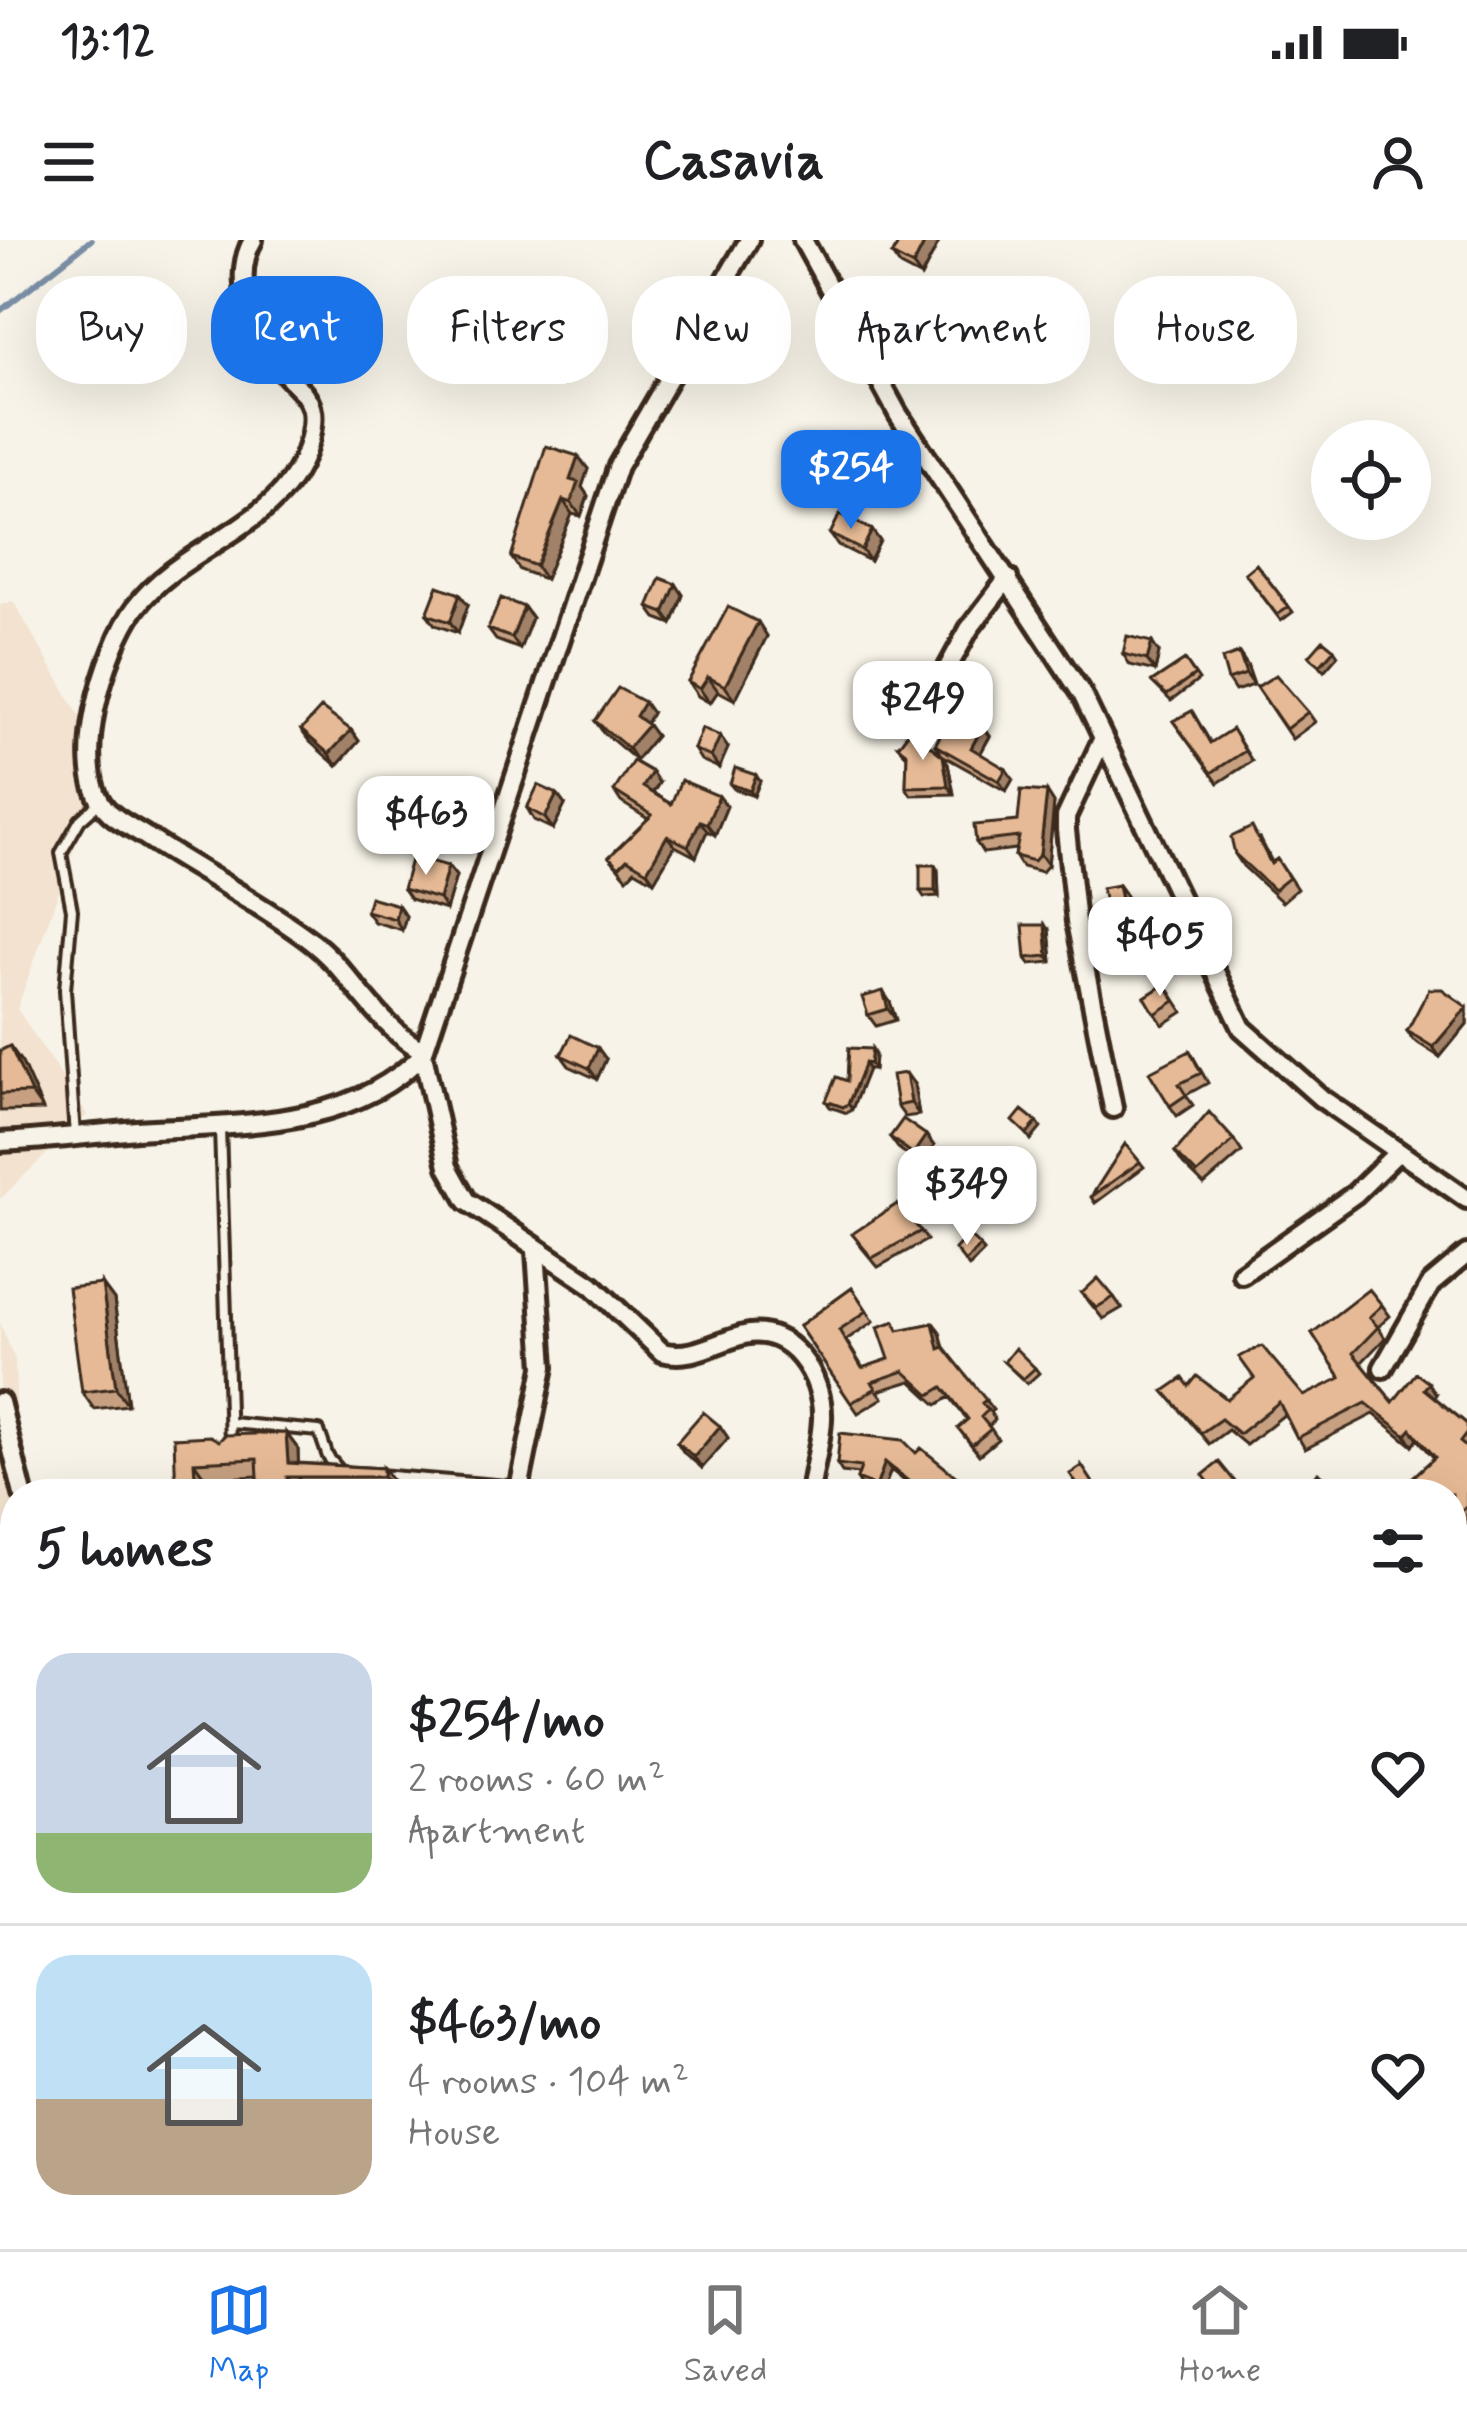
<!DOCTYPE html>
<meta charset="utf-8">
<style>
body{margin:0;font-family:Mynerve,sans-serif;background:#f2f2f2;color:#202124;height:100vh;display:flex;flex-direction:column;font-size:45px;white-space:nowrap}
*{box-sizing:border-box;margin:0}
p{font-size:39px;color:#757577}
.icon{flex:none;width:66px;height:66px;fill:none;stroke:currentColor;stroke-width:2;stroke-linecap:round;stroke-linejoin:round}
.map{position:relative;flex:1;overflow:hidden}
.side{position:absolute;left:0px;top:1239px;width:1467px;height:771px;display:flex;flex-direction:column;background:#fff;border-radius:48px 48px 0 0;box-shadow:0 12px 48px #0002}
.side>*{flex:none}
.hud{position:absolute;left:36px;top:36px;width:1395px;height:108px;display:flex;gap:24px}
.buttons{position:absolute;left:1311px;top:180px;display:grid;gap:24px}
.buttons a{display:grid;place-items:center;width:120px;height:120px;border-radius:50%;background:#fff;box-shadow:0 12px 48px #0002;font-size:60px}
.price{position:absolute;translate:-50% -102px;padding:0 27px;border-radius:24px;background:#fff;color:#222;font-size:39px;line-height:78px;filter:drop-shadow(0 3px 6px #0008)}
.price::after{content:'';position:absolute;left:50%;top:72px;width:36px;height:27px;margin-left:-18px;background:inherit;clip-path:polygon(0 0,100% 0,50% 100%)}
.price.selected{background:#1a73e8;color:#fff}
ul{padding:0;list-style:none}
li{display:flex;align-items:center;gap:36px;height:300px;padding:0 36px}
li+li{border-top:3px solid #e0e0e0}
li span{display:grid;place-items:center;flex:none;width:336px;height:240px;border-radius:36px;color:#555}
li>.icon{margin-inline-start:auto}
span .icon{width:144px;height:144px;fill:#fffc;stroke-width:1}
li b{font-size:51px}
h2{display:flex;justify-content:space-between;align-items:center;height:144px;padding:0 36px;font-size:51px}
.chip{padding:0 42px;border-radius:48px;background:#fff;box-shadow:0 12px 48px #0002;font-size:42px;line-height:108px}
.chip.selected{background:#1a73e8;color:#fff}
.status{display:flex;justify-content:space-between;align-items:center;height:84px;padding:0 60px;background:#fff;direction:ltr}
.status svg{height:33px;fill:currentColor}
header{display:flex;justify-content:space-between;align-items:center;height:156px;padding:0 36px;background:#fff;font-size:54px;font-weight:700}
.tab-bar{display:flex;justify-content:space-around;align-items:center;height:168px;border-top:3px solid #e0e0e0;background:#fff;font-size:33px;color:#757577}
.tab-bar a{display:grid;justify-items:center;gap:6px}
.tab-bar .selected{color:#1a73e8}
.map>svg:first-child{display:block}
.built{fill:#f2e2cf}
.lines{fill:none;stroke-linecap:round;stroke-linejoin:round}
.stream{stroke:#7a8ea5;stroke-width:6}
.lane-casing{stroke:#3b2a1e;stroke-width:16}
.street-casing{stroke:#3b2a1e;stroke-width:26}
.lane{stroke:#f7f3e8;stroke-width:8}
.street{stroke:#f7f3e8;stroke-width:16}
.wall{fill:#c6a081;stroke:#3b2a1e;stroke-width:3}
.shaded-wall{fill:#a18269;stroke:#3b2a1e;stroke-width:3}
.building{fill:#e6ba96;stroke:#3b2a1e;stroke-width:3}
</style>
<div class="status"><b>13:12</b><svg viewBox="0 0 49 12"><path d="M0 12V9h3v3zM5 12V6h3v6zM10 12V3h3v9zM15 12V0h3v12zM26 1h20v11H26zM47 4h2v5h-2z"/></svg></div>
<header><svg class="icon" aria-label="menu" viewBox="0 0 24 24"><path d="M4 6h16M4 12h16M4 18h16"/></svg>Casavia<svg class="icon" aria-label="person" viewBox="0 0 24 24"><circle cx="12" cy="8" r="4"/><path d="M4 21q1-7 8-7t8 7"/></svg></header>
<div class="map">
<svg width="1467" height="2009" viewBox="0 0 1467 2009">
<rect width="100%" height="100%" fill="#f7f3e8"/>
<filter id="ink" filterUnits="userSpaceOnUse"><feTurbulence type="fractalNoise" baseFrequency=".00833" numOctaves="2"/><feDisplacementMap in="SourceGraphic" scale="24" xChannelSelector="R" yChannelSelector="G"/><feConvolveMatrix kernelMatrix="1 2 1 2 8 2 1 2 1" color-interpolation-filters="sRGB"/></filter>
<g filter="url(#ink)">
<!-- built -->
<path class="built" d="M13,361l92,159 -88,249 70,106 -87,84v-594z
M0,1083l15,37 4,134h-4v50l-15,30z"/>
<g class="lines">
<!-- stream -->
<path class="stream" d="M0,71l91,-71"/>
<!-- lane casing -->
<g class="lane-casing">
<path id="lane" d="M220,888l10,315
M75,896l-10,-146 7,-80 -11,-57 19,-33 19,-17
M231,1183l88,8 9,26 12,14
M379,1235l140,12"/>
</g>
<!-- street casing -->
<g class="street-casing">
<path id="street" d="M253,0c-21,36 -3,85 20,118 27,39 52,36 33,93 -26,77 -123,93 -170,156 -30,40 -70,165 -27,205 10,10 26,17 38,25 53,35 110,64 161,102 44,32 70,90 116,112
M803,0l95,174 184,280 160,334 79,70 146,101
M929,462l40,-73 39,-51
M1103,498l-37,79v13l10,92 37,186
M423,814l25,113 19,34 125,84 70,67c29,8 54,-10 82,-17 46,-11 80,42 78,84 -1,25 -9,50 -12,75
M0,902c46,-2 92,-8 137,-12 96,-6 215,0 286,-76l195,-588 131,-226
M1242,1034l113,-80 43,-42
M1383,1128l48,-84 36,-30
M0,1162l23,92
M518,1254l26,-127 -8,-116
M0,1469l15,-10
M1452,1620h15
M1452,1983l15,18
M523,1995l3,14
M1107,1995l6,14
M592,2009l27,-14"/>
</g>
<!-- lane -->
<use href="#lane" class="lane"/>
<!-- street -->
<use href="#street" class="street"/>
</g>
<!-- wall -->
<path class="wall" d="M938,4l-17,33 -21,-11 -8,-11z
M593,62l-10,30 -23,-8 -8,-11z
M566,130l-3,14 -19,-4 -4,-6z
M578,216l10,13 -6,18 6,9 -7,20 -9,-2 -27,65 -25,-9 -9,-13z
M841,219l7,11 -12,25 -26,-13 -8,-12z
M830,294l50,7 -10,20 -32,-16z
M1256,324l37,48 -12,9 -36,-48z
M676,344l7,11 -11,29 -16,-6 -8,-11z
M468,365l-10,28 -23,-8 -8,-11z
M524,367l8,11 -12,31 -24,-9 -8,-11z
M758,382l9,14 -32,64 -17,-9 -8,12 -12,-7 -10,-14z
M1159,413l-4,18 -25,-6 -7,-11z
M1239,413l8,12 7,20 -19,6 -7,-11z
M1185,420l14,20 -28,21 -19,-19z
M1257,447l51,25 7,10 -23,17z
M1192,471l19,32 21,-14 20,32 -34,22 -45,-62z
M652,473l-6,11 10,12 -20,24 -33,-28 -8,-11z
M983,486l7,10 -10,18 33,25 -7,12 -64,-36 -7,-10z
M301,490h50l8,11 -22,25 -28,-25z
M898,506l45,10 5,8 6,30 -43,1 -5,-8 1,-31z
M728,508l-9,20 -18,-8 -7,-11z
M760,541l-6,15 -20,-7 -4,-5z
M659,543l-6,10 18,11 56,2 -12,29 -8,-4 -11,26 -21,-11 -21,35 -19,-11 -8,8 -18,-21 39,-38 -27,-17 -7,-11z
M1047,552l7,11 -6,62 -6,7 -20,-5 -7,-11 1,-7 -33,4 -7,-11 42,-21z
M565,565l-12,24 -19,-9 -7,-12z
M1260,598l12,24 5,-3 20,30 -15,13 -39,-36 -8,-12z
M448,626l8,10 -10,34 -36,-11 -7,-10z
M938,631l1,25 -15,1 -4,-6z
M1118,645l8,11 5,26 -16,3 -8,-11z
M398,665l8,11 -4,14 -28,-8 -8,-11z
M1049,690l3,32 -22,2 -4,-6z
M1165,744l18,28 -20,13 -18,-28z
M890,762l6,18 -20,6 -8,-11z
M1467,767v17l-27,33 -27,-17 -6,-9z
M10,806l12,17 21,47 -43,1v-60z
M849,808l26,7 -1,14h-6l-16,40 -5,4 -17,-6 -4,-6 21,-20z
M1190,811l18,32 -22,12 7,10 -16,11 -7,-10z
M561,815l45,4 -9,20 -28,-13z
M914,844l5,31 -14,2 -8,-11z
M926,895l8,11 -13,19 -23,-17 -8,-11z
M1234,900l8,12 -38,33 -21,-21 -8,-12z
M1125,904l19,23 -49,36 -4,-6z
M921,991l6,9 -49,27 -20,-24z
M102,1044l12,16 14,105 -34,4 -12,-17z
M852,1048l22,33 -28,19 17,28 26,-9 12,-29 32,-7 7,9 4,16 49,62 -3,2 5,8 -6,6 9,13 -19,16 -21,-27 9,-8 -17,-23 -13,8 -26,-24 -33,10 5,7 -25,15 -59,-87z
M1082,1053l32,4 8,11 -19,11z
M1382,1065l8,11 -12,11 7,11 -24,25 32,39 43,-8 -2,3 33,27v99l-10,8 -5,-6v-31h-28l-12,-16 22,-20 -16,-19 -5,7 -39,-32 -69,35 -20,-35 -39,31 -18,-15 -19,14 -45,-53 25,-5 38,13 77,-3 37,-18 -29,-45z
M1004,1122l31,6 4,5 -12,11z
M720,1186l8,12 -26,30 -18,-15 -7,-11z
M286,1193l12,16v14l85,5 12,17v9h-136l-1,-18 -52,3 -32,-41 45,3z
M916,1213l52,33 5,8h-53l-29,-24 -9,24 -20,-7 -5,-8 2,-5 -17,-2 -5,-8z
M1082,1226l18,28 -17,-1z
M1333,1243l4,6 -6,5h-29z
M1452,1466l15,19v7l-15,13z
M1467,1519v41h-7l-8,-11z
M1467,1686v67l-15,-10v-33z
M1452,1835h15v57l-15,-9z
M961,1995h67l6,1 7,13h-62l2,-8 -16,-1z
M1204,1995l-1,14h-27l-5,-8z"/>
<!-- shaded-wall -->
<path class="shaded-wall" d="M926,0h10l2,4 -17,33 -8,-11z
M586,50l7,12 -10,30 -7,-12z
M562,124l4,6 -3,14 -4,-5z
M578,216l10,13 -6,18 6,9 -7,20 -10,-13 -1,-23z
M841,219l7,11 -12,25 -8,-11z
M563,260l9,14 -27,65 -9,-13z
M872,290l8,11 -10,20 -8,-11z
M676,344l7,11 -11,29 -8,-11z
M460,354l8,11 -10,28 -8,-11z
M524,367l8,11 -12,31 -8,-11z
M758,382l9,14 -32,64 -10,-14z
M1152,402l7,11 -4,18 -8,-11z
M1334,409l4,6 -14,16 -4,-6z
M1239,413l8,12 7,20 -8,-11z
M708,437l10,14 -8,12 -10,-14z
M644,462l8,11 -8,14 -8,-11z
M648,485l8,11 -20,24 -8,-12z
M983,486l7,10 -12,22 -7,-10z
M351,490l8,11 -22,25 -8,-12z
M720,496l8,12 -9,20 -8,-11z
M943,516l5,8 6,30 -6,-8z
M1006,529l7,10 -7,12 -7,-10z
M652,532l7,11 -9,14 -7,-10z
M756,535l4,6 -6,15 -4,-5z
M1047,552l7,11 -6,62 -8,-11z
M557,554l8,11 -12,24 -8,-11z
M719,556l8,10 -12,29 -8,-11z
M700,581l7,10 -11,26 -8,-11z
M667,596l8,10 -21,35 -7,-10z
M935,625l3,6 1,25 -4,-5z
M448,626l8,10 -10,34 -7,-11z
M1118,645l8,11 5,26 -8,-12z
M398,665l8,11 -4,14 -7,-11z
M1045,685l4,5 3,32 -4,-6z
M883,751l7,11 6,18 -8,-11z
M1467,767v17l-27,33 -7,-10z
M10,806l12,17 21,47 -12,-17z
M598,808l8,11 -9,20 -8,-11z
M872,809l3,6 -1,14 -4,-5z
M865,823l3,6 -16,40 -4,-5z
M906,833l8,11 5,31 -8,-12z
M1037,882l4,6 -10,12 -4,-6z
M926,895l8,11 -13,19 -8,-11z
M980,1006l4,6 -15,15 -4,-5z
M102,1044l12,16 14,105 -12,-17z
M933,1083l7,9 6,27 -7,-10z
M1429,1143l7,11 -4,6 -8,-11z
M720,1186l8,12 -26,30 -8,-11z
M1411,1189l7,10 -5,7 -7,-11z
M286,1193l12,16 1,30 -11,-16z
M194,1222l12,17 1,15h-11z
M885,1222l6,8 -9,24 -6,-7z
M383,1228l12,17v9l-12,-17z
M287,1237l12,17h-11z
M1455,1646l6,9 -9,12v-17z
M1198,1995h6l-1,14 -6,-6z
M1034,1996l7,11v2h-9z
M1414,1996l9,13h-10z"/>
<!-- building -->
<path class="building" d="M900,0h26l-13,26 -21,-11z
M562,43l24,7 -10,30 -24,-7z
M544,120l18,4 -3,15 -19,-5z
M546,206l32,10 -8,24 8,2 -7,21 -8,-3 -27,66 -25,-9z
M815,206l26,13 -13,25 -26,-14z
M840,274l32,16 -10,20 -32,-16z
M1256,324l33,43 -12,8 -32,-42z
M660,338l16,6 -12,29 -16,-6z
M438,346l22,8 -10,28 -23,-8z
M501,358l23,9 -12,31 -24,-9z
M728,367l30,15 -33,64 -17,-9 -8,12 -12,-7z
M1127,396l25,6 -5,18 -24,-6z
M1323,400l11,9 -14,16 -11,-9z
M1239,413l7,21 -18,6 -6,-21z
M1185,420l10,15 -28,20 -15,-13z
M1276,435l32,37 -22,17 -29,-42z
M618,448l26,14 -8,14 12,9 -20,23 -33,-27z
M321,468l30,22 -22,24 -28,-24z
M954,470l29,16 -12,22 35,21 -7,12 -64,-36z
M1192,471l18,32 22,-14 13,22 -34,22 -38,-52z
M702,488l18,8 -9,21 -17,-8z
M910,490l33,26 5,30 -42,1 1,-34 -9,-7z
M633,521l19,11 -9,15 28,17 10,-24 38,16 -12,28 -7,-3 -12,25 -21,-10 -20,35 -20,-12 -8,8 -10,-10 43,-42 -38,-24z
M735,528l21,7 -6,16 -20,-7z
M538,545l19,9 -12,24 -18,-10z
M1021,550l26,2 -7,62 -6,7 -19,-5 4,-19 -43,5 -2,-17 44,-4z
M1252,587l19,37 6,-5 12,19 -15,12 -39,-36 -4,-17z
M412,616l36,10 -9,33 -36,-10z
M920,625h15v26h-15z
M1118,645l5,25 -16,4 -5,-26z
M370,657l28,8 -3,14 -29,-8z
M1023,685h22l3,31 -22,2z
M1165,744l10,17 -20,13 -10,-17z
M1429,749h13l25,18 -34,40 -26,-16z
M883,751l5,18 -20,6 -6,-18z
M571,795l27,13 -9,20 -28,-13z
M10,806l21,47 -31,1v-43z
M849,808l23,1 -2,15 -5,-1 -17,41 -5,3 -17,-6 10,-24 11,4z
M1190,811l11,22 -22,11 7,11 -16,11 -21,-34z
M906,833l5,30 -14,3 -5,-31z
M1022,870l15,12 -10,12 -14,-13z
M1209,872l25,28 -37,34 -22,-22z
M903,879l23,16 -13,19 -23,-17z
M1125,904l15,18 -49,35z
M897,964l24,27 -49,27 -20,-24z
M968,995l12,11 -15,16 -10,-13z
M1098,1038l16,19 -18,11 -14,-15z
M102,1044l14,104 -34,4 -14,-104z
M852,1048l15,23 -28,19 23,38 27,-9 -11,-32 17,-6 3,9 35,-7 6,26 5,-2 42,53 -4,3 6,7 -7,7 10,12 -19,16 -14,-17 10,-9 -25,-32 -13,8 -26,-24 -32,11 4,6 -25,15 -52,-77z
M1369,1049l13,16 -13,12 9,10 -25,26 40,49 23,-29 13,10 -5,6 43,35v9l-7,9 7,6v57l-15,14v-25h-26l-14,-16 23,-21 -24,-28 -5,6 -40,-32 -69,35 -18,-36 -40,32 -18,-15 -20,14 -37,-42 19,-13 6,8 8,-10 30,23 27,-21 -15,-21 23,-11 42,50 37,-18 -29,-45z
M1015,1108l20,20 -12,11 -19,-17z
M703,1172l17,14 -26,31 -17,-15z
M286,1193l2,30 95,5v9h-96l1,17h-29l-2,-35 -63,3 2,32h-20l-2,-56 36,-2 9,5 6,-6z
M840,1193l63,7 13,13 5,-5 47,38 -10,8h-13l-7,-9 -7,9h-7l-39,-32 -9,25 -19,-8 4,-12 -24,-3z
M1219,1222l26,32h-27l-15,-19z
M1082,1226l13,20 -12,7 -13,-19z
M1318,1232l15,11 -14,11h-17z
M1361,1244l17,10h-10z
M446,1247l42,1 -1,6h-41z
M1452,1385l15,17v19l-3,3 -12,-14z
M1452,1466l10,12 -10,9z
M1452,1519h15v30h-15z
M1467,1686v61l-15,-10v-27z
M1458,1828l9,7v52l-15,-9v-43z
M1467,1899v15l-8,-10z
M982,1995l52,1 -2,13h-53z
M1171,1995h27l-1,8 -26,-2z
M1347,1995l67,1 -1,13h-67z
M773,2000l32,8v1h-34z"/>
</g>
</svg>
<div class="buttons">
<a><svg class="icon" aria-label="locate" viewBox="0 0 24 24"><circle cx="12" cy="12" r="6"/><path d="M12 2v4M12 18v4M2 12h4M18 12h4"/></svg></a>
</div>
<b class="price selected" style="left:851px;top:292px">$254</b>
<b class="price" style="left:923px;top:523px">$249</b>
<b class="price" style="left:426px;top:638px">$463</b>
<b class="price" style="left:1160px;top:759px">$405</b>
<b class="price" style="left:967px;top:1008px">$349</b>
<div class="hud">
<a class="chip">Buy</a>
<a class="chip selected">Rent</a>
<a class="chip">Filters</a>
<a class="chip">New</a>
<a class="chip">Apartment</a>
<a class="chip">House</a>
</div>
<section class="side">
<h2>5 homes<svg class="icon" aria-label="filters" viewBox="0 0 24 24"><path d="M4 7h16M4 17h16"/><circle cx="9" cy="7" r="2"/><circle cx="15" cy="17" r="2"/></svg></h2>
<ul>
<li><span style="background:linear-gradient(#c9d6e8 75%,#8fb573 0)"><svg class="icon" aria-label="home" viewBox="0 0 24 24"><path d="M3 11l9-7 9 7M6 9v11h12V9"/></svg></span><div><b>$254/mo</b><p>2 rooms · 60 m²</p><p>Apartment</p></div><svg class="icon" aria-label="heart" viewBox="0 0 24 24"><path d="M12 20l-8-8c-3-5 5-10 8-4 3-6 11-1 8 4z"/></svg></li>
<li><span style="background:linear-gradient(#bfe0f5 60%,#b9a48a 0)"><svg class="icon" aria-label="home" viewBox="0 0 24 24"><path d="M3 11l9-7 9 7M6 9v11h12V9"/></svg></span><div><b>$463/mo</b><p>4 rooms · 104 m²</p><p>House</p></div><svg class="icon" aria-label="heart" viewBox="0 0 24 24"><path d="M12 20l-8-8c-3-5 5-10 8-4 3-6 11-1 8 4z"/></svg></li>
</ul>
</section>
</div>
<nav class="tab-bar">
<a class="selected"><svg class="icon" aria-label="map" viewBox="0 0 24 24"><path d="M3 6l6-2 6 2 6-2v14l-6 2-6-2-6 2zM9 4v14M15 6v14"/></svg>Map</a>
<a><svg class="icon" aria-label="saved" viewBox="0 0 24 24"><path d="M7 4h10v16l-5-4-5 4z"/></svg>Saved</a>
<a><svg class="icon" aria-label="home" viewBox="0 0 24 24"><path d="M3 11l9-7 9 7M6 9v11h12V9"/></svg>Home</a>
</nav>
